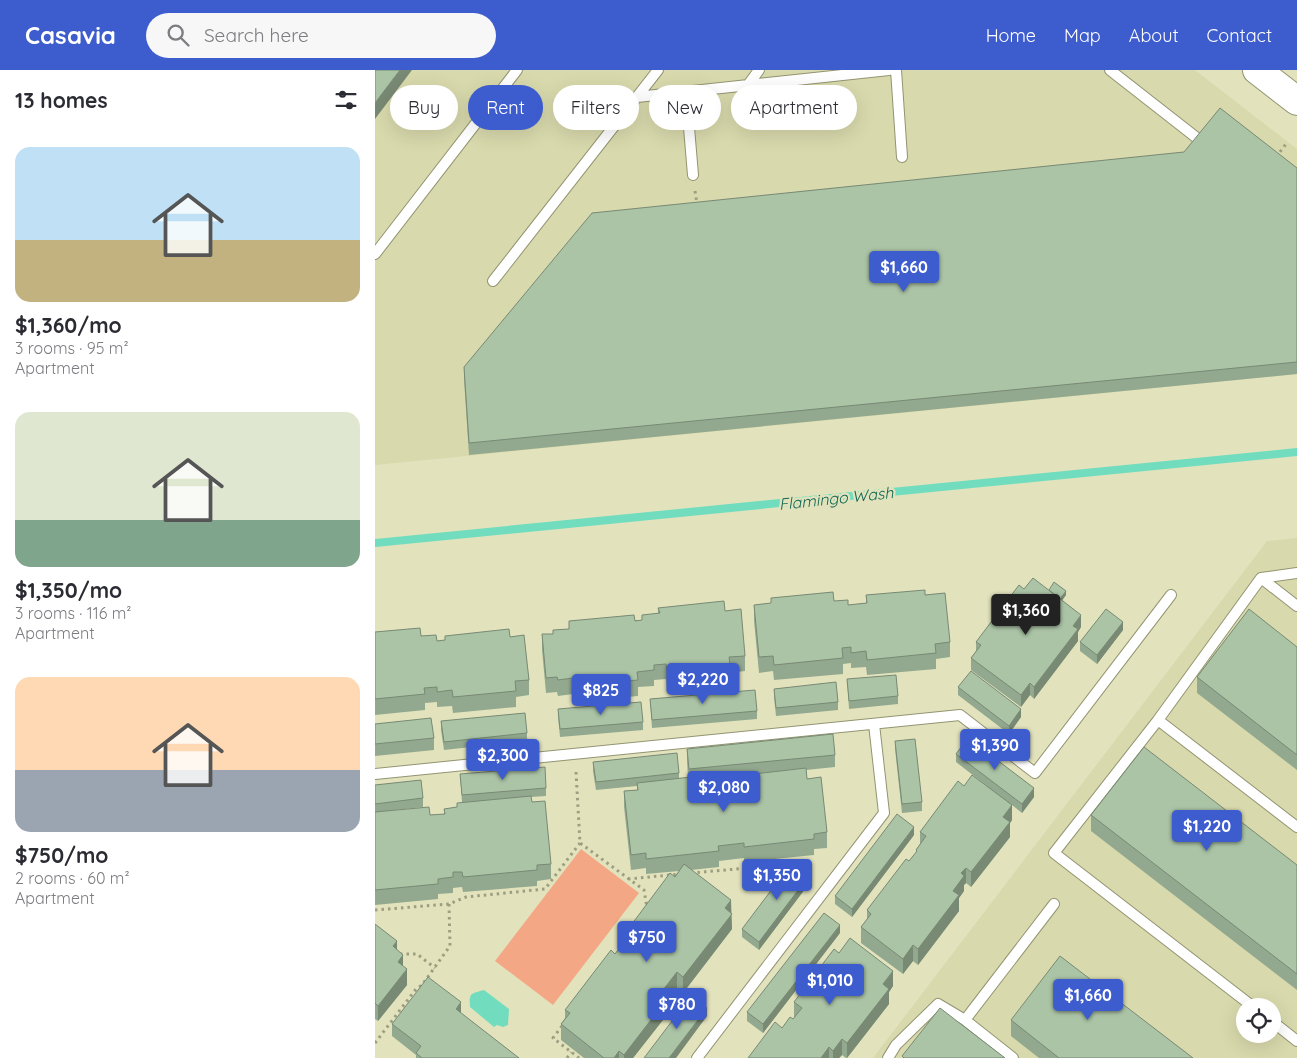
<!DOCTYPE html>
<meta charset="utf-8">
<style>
body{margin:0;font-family:Quicksand,sans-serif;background:#f7f7f7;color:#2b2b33;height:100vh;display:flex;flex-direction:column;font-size:19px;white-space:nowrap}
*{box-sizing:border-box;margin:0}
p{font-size:16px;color:#7c7c81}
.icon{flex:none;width:28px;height:28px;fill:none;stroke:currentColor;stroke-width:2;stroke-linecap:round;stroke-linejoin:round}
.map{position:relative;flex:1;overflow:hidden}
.side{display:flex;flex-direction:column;background:#fff;width:375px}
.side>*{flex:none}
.hud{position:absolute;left:15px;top:15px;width:475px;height:45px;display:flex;gap:10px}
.fabs{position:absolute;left:861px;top:928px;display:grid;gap:10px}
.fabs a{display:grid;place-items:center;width:45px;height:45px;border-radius:50%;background:#fff;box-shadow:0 5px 20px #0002;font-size:25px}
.price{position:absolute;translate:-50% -42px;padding:0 11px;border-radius:5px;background:#3d5cce;color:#fff;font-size:16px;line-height:32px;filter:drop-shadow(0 1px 2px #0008)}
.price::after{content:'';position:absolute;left:50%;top:30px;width:15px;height:11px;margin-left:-8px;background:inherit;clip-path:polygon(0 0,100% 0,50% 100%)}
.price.on{background:#222;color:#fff}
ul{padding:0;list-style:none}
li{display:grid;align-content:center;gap:10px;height:265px;padding:0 15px}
li span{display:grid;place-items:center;height:155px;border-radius:15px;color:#555}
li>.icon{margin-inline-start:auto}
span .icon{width:90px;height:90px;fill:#fffc;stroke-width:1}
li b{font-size:21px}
h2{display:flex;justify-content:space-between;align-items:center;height:60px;padding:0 15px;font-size:21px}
.tag{padding:0 18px;border-radius:22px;background:#fff;box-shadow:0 5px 20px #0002;font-size:18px;line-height:45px}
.tag.on{background:#3d5cce;color:#fff}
header{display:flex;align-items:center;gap:30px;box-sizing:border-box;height:70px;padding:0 25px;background:#3d5cce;color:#fff}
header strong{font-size:24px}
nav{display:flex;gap:28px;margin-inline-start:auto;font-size:18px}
.search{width:350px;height:45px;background:#f7f7f7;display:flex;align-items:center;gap:12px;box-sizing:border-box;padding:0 18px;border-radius:28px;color:#7c7c81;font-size:19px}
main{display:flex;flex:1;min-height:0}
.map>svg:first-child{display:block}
.built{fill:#d8d9ac;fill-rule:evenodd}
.green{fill:#f3a784}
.water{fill:#72ddbe}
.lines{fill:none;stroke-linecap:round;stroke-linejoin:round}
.stream{stroke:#72ddbe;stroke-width:8}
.lane-casing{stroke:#939471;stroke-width:12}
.secondary-casing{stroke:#939471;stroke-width:30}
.path{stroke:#9d9e80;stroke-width:3;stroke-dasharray:2.5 4;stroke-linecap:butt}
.lane{stroke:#fff;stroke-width:10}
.secondary{stroke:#fff;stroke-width:28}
.wall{fill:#93a98f;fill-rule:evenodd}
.shaded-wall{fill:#788974}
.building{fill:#abc4a6;stroke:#788974}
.labels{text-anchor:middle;stroke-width:4.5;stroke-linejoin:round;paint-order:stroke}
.water-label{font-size:16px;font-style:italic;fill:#106753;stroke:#e2e3bd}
</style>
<header>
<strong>Casavia</strong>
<div class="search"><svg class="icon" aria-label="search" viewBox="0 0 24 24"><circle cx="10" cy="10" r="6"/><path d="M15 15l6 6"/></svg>Search here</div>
<nav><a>Home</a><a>Map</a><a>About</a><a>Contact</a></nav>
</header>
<main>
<section class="side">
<h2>13 homes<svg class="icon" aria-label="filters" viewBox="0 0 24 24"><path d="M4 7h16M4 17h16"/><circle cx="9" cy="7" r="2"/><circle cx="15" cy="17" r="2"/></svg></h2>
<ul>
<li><span style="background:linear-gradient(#bfe0f5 60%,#c2b280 0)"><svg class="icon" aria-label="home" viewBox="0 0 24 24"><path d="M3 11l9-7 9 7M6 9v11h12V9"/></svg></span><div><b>$1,360/mo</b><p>3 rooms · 95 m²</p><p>Apartment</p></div></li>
<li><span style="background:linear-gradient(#dfe7d0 70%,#7fa58c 0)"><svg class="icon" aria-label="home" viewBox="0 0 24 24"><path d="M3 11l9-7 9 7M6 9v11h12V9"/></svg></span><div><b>$1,350/mo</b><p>3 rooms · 116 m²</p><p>Apartment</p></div></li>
<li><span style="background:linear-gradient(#ffd9b3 60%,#9aa5b1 0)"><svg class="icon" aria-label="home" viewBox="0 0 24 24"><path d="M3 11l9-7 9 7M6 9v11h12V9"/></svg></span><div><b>$750/mo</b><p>2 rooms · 60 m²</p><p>Apartment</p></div></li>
</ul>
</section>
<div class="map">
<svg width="922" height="988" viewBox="0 0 922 988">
<rect width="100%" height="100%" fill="#e2e3bd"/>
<!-- built -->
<path class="built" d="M0,0h820l102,79v225l-922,91z
M922,468v520h-424l394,-517zM870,936h28v28h-28z"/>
<!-- green -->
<path class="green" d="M206,779l58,44 -86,112 -58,-44z"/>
<!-- water -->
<path class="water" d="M109,920l25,19 -1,16 -5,2 -6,-2 -3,2 -24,-20c-1,-15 1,-13 14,-17z"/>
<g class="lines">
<!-- stream -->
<path class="stream" d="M0,473l922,-91"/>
<!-- lane casing -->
<g class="lane-casing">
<path id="lane" d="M521,0l6,87
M735,0l92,72
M373,15l11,-15
M311,22l7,83
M262,27l252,-27
M0,184l142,-184
M118,211l165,-211
M886,508l36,-5
M783,650l139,107
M0,704l585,-59 75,58 136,-178
M877,936l-198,-153 104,-133 103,-142 36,28
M898,952l24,19
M322,988l187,-245 -10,-89
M513,988l8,-13 42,-41 27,16
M638,988l-48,-38 89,-116"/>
</g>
<!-- secondary casing -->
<g class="secondary-casing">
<path id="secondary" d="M882,0l40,31"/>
</g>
<!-- path -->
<path class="path" d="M901,87l10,-13
M320,121l2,13
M201,702l4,71 64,47 3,18
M316,803l103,-9
M253,809l52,-5
M0,840l74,-6 17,-7 79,-8 35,-46
M25,884h17l18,14
M187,956l-9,12 26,20
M0,973l41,-54 6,-4 28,-39 -1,-42
M192,988l4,-6"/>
<!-- lane -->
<use href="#lane" class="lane"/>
<!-- secondary -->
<use href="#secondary" class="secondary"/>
</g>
<!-- wall -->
<path class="wall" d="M922,98v206l-828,81 -5,-76v-12z
M649,519l42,6 -4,5 19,27 -3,5v9l-44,58 -4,-4 -9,12 -50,-37v-12l5,-7v-9z
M491,525h59l25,47v15l-14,2v10l-69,6 -1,-8 -15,1v-5l-8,1v10l-69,6 -1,-9 -14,2 -5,-52v-16l17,-1v-6l63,3 14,4 18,-2z
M283,538l67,3 20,45v15l-15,2v7l-63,6 -1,-7 -12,1v6l-16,1v9l-64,6 -1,-8 -15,2 -1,-4 -11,1 -4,-43v-16h11l16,-5v-8l73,-1 16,-6z
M748,560l-26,34 -17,-13v-9z
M0,562l46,4 16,5 73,-4 19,43v15l-13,2v10l-63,6 -1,-7 -15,1v-5l-12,1v7l-50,5z
M922,577v123l-100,-77v-16z
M472,609l51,17v8l-49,5z
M583,617l63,30 -12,17 -51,-39z
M399,619l64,13v8l-62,6 -2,-19z
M275,629l107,12v8l-105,9z
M183,639l85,13v8l-83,7 -2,-20z
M66,651l86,12v8l-83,9 -3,-20z
M0,654l59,14v12l-59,6z
M520,671l27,61v9l-20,2 -7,-64z
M312,679l148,6v12l-29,3 1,9 20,53v16l-13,1v6l-70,7v-4l-25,3v6l-28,3 40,43 1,16 -49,64 -6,-5 -7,9v14l-37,47h-49l-23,-18v-16l4,-6v-8l50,-56 11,-14v-8l53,-61 -33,3v-6l-15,2 -7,-63v-16l13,-1v-4l-41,4 -3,-19v-9l86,11v6l9,-1 -1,-17zM362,706v6l-28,3v-6z
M581,684l78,43 -12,16 -10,-8v15l-2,3v14l-39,50 -5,-4 -2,2v6l-5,7v13l-41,54 -5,-4 -10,13 -42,-31v-16l6,-8v-9l49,-57v-3l4,-6v-12l44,-46h23l-31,-24z
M85,704l86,14v8l-15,1 1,5 19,62v15l-14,2v5l-74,6 -1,-5 -9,1v5l-15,1v5l-63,6v-120l48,13v9l-45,5 52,3 14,-1v-5l13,-1 5,-6z
M716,745l206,50v125l-206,-159z
M539,765l-62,82 -17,-13v-8z
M436,811l-52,69 -17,-13v-8z
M0,854l22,25 6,17 4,19 -29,36 -3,-2z
M465,863l-77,100 -16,-12v-9z
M464,883l54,33 -4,6v12l-42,54h-1l-4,-3 -3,3h-91l34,-30 11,-9 1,-1v-16z
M86,944l58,44h-103v-3l-24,-19v-12z
M636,950l182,38h-154l-28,-22z"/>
<!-- shaded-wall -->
<path class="shaded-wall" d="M25,0h12l-37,49v-16z
M691,521v4l-8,11v-4z
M706,545v12l-3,5v9l-44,58v-12l39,-61z
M748,552v8l-26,34v-9z
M655,613v12l-9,12v-12z
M646,639v8l-12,17v-8z
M659,718v9l-12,16v-9z
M637,735v15l-2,3v14l-39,50v-15l32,-55z
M539,757v8l-62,82v-8z
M591,798v15l-2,2v6l-5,7v13l-41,54v-16l35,-58 8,-18z
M436,803v8l-52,69v-8z
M356,830l1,29 -49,64v-16l42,-69z
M465,855v8l-77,100v-9z
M22,871v16l-4,-11z
M538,875v16l-10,13v-15z
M28,885v15l-5,-8z
M32,899v16l-29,36v-15z
M518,901v15l-4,6v12l-42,54v-15l36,-59z
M302,902v16l-7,9v14l-37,47h-9v-3l39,-65z
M86,932v12l-5,-5z
M332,938v8l-31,42h-7z
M467,969v16l-3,3h-6v-7z
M454,977v11h-8z
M244,981v7h-5z"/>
<!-- building -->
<path class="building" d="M0,0h25l-25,33z
M845,38l77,60v194l-828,81 -5,-76 128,-154 592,-61z
M658,508l48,37 -8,11 5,3 -44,58 -4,-4 -9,12 -50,-37 10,-13 -5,-3 43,-57 5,4z
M679,512l12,9 -6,8 -11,-9z
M550,520v5l20,-2 5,49 -15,2 1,9 -69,7 -1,-9 -15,2v-6l-9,1 1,10 -69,7 -1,-9 -14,1 -5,-52 17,-2v-5l62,-6 1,9 14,-1v5l19,-2 -1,-8z
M349,531l1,10 16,-2 4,47 -16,1 1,8 -63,6 -1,-7 -12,1v5l-17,2 1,8 -64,6 -1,-8 -15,2 -1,-3 -11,1 -4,-44h11v-4l16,-1v-8l65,-6 1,6 7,-1v-5l18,-2 -2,-5z
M731,539l17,13 -26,33 -17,-13z
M874,539l48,38v108l-100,-78z
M45,558l1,8 15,-1 1,6 8,-1v-4l64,-7 1,8 14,-2 5,45 -14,1 1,10 -63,6 -1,-7 -15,2v-5l-13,1 1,6 -50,5v-67z
M596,601l50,38 -12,17 -51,-39z
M521,605l2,21 -49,5 -2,-22z
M461,612l2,20 -62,6 -2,-19z
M380,620l2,21 -105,9 -2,-21z
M266,632l2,20 -83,7 -2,-20z
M150,643l2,20 -83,9 -3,-21z
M56,648l3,20 -59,6v-20z
M458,664l2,21 -146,14 -2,-20z
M593,668l66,50 -12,16 -66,-50z
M540,669l7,63 -20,2 -7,-63z
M769,677l153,118v109l-206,-159z
M302,683l2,20 -83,9 -3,-20z
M170,697l1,21 -84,7 -2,-21z
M431,698l1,11 14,-2 6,55 -13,2v5l-70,8v-4l-26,3 1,5 -73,8v-6l-15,2 -7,-64 14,-1 -1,-7 72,-8v10l28,-3v-6z
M597,705l40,30 -9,12 7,5 -39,50 -5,-4 -5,5 3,3 -11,15 6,4 -41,54 -5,-4 -10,14 -42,-32 10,-13 -4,-4 39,-51 3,2 8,-10 -1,-1 10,-14 -6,-4 38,-51 6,5z
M46,710l2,18 -48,6v-19z
M156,726l1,6 13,-1 6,63 -14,1v5l-74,7 -1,-5h-9v5l-15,2v5l-63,6v-78l54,-5 1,8 15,-1 -1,-5 13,-2v-4z
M522,744l17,13 -62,82 -17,-13z
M419,790l17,13 -52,69 -17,-13z
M309,794l47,36 -6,8 7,6 -49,63 -6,-5 -14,18 7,5 -46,60 -5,-4 -5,7h-10l-43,-34 9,-11 -5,-3 46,-60 4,4 15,-20 -4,-2 44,-59 5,4z
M449,843l16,12 -77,99 -16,-12z
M0,854l22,17 -4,5 10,9 -5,7 9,7 -29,37 -3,-3z
M475,868l43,33 -10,13 6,5 -42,54 -5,-4 -9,12 -4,-4 -8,11h-73l27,-36 7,6 8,-11 3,2 9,-11 -8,-6 40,-53 5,4z
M685,886l133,102h-134l-48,-38z
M53,907l33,25 -5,7 63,49h-97l-6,-5 5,-7 -29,-22z
M316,926l16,12 -38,50h-25z
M565,938l65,50h-101l-2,-2z"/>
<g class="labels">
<!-- water labels -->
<g class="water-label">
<text transform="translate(461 428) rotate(-6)" y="6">Flamingo Wash</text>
</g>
</g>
</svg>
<div class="fabs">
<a><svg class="icon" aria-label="locate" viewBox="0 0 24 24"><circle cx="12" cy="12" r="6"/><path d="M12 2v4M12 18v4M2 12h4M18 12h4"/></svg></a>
</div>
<b class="price" style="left:529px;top:223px">$1,660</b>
<b class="price on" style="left:651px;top:566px">$1,360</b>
<b class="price" style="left:328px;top:635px">$2,220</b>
<b class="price" style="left:226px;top:646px">$825</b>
<b class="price" style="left:620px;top:701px">$1,390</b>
<b class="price" style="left:128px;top:711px">$2,300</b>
<b class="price" style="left:349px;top:743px">$2,080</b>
<b class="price" style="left:832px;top:782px">$1,220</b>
<b class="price" style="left:402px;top:831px">$1,350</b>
<b class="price" style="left:272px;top:893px">$750</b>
<b class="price" style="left:455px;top:936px">$1,010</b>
<b class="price" style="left:713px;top:951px">$1,660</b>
<b class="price" style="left:302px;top:960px">$780</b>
<div class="hud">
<a class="tag">Buy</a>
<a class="tag on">Rent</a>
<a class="tag">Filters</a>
<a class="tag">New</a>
<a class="tag">Apartment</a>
</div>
</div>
</main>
